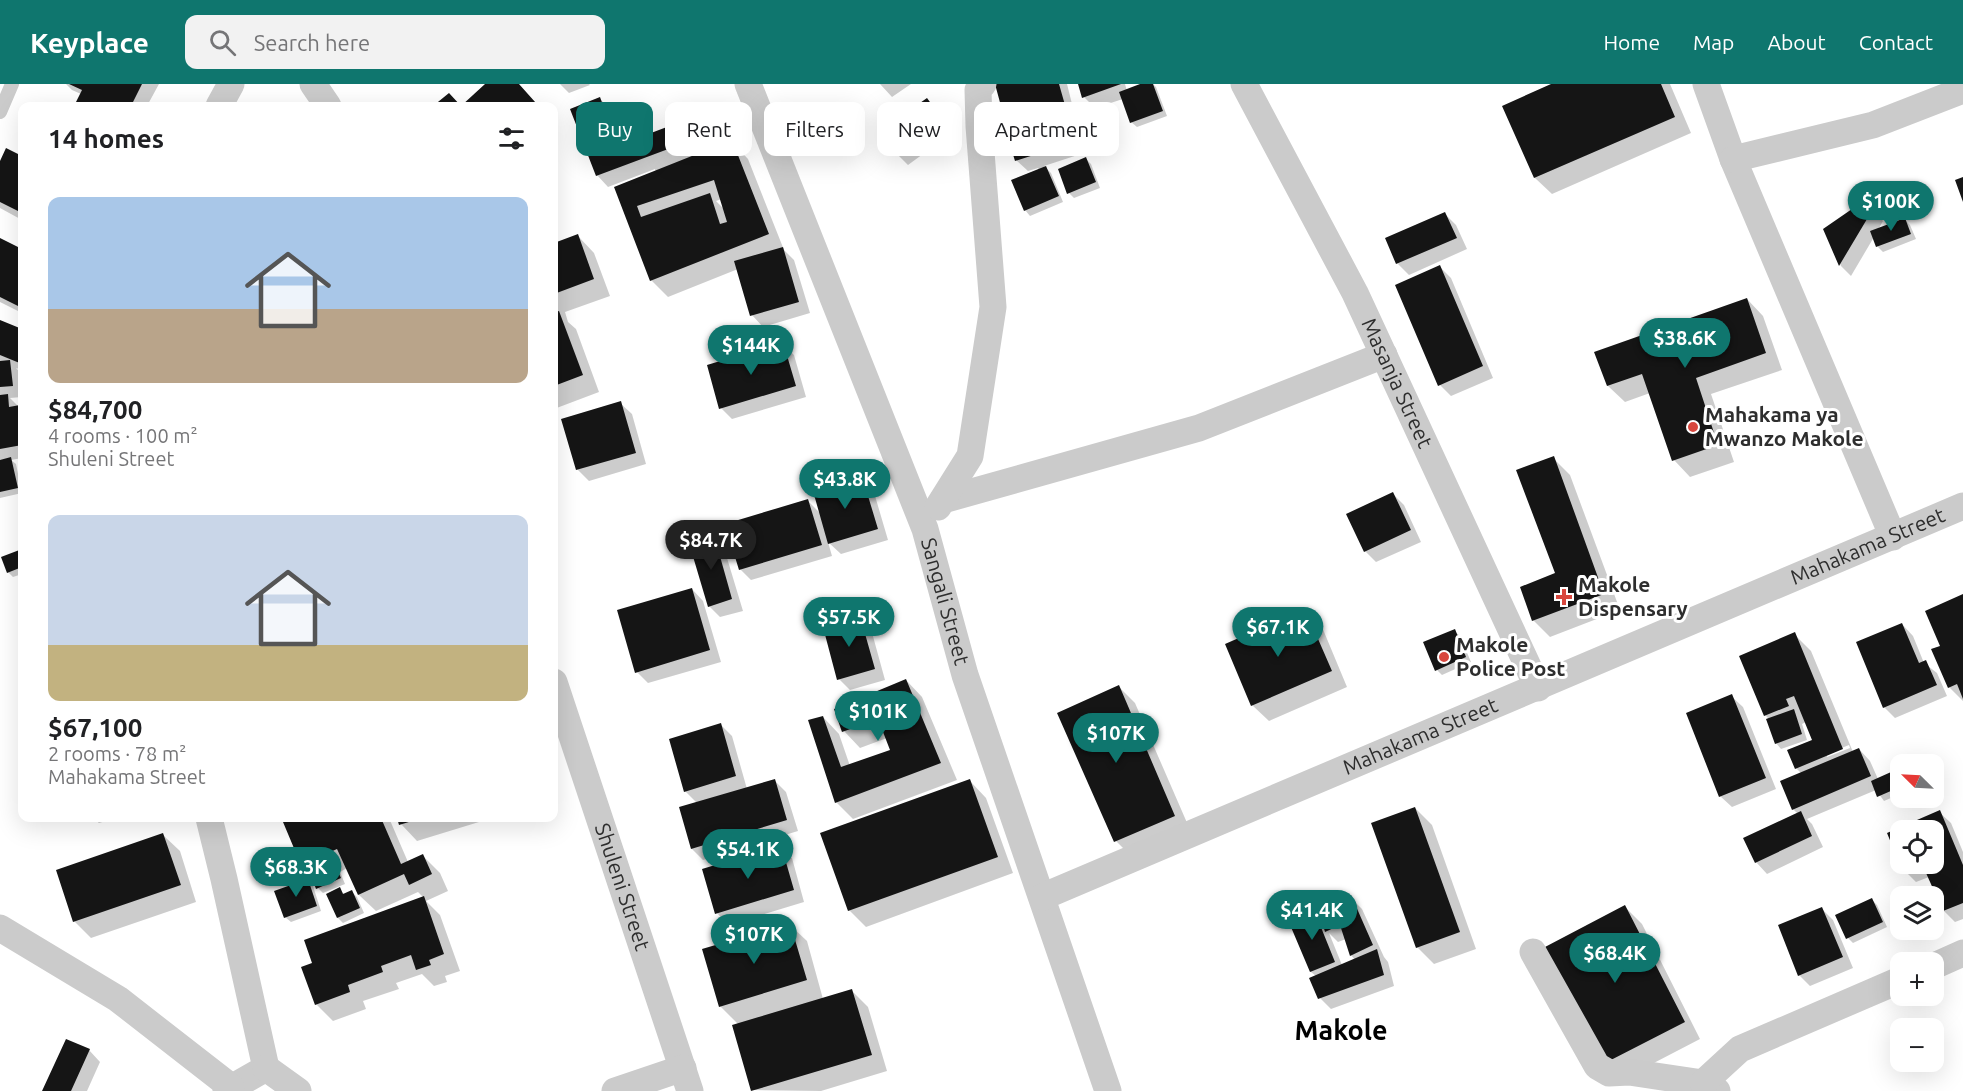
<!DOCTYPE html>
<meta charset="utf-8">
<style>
body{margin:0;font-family:Ubuntu,sans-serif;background:#f2f2f2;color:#202124;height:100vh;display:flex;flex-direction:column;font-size:22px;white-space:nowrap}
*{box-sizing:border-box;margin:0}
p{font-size:20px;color:#757577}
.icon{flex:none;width:33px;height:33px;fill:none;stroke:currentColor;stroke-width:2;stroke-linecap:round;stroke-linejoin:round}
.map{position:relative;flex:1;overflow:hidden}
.side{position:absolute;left:18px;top:18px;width:540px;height:720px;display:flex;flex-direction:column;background:#fff;border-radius:12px;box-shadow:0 6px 24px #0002}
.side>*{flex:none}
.guide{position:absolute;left:576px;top:18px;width:570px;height:54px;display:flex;gap:12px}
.needle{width:39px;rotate:294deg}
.buttons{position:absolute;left:1890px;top:670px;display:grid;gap:12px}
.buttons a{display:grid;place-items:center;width:54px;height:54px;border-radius:12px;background:#fff;box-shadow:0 6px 24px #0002;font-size:30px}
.price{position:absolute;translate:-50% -51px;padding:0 14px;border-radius:21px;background:#0f766e;color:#fff;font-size:20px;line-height:39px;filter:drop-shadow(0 2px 3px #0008)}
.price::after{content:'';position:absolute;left:50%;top:36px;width:18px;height:14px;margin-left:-9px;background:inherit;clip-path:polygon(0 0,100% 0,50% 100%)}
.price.active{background:#222;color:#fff}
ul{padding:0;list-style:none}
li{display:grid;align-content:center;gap:12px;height:318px;padding:0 30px}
li span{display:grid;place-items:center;height:186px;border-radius:12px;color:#555}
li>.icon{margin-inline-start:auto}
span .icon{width:108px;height:108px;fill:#fffc;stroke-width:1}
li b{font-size:26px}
h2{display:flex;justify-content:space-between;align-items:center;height:72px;padding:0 30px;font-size:26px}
.chip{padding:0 21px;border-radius:12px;background:#fff;box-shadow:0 6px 24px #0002;font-size:21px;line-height:54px}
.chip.active{background:#0f766e;color:#fff}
header{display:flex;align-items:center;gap:36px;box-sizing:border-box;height:84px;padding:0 30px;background:#0f766e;color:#fff}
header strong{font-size:28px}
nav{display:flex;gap:33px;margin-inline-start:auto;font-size:21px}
.search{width:420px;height:54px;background:#f2f2f2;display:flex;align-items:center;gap:15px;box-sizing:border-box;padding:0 21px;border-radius:12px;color:#757577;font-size:22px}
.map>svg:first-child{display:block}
.shadow{fill:#0003;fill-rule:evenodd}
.building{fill:#151515;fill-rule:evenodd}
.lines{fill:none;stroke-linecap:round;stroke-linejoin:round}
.lane{stroke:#cbcbcb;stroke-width:14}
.street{stroke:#cbcbcb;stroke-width:27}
.poi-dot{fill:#d8473e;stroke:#fff;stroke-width:2}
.labels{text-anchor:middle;stroke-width:6;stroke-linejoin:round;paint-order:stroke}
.street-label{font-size:21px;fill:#2e2e2e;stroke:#fff}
.poi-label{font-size:21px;font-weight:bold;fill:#2e2e2e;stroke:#fff;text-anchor:start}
.district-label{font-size:27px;font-weight:bold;fill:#000;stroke:#fff}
</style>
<header>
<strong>Keyplace</strong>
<div class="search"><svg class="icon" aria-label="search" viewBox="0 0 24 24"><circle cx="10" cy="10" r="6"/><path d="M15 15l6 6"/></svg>Search here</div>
<nav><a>Home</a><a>Map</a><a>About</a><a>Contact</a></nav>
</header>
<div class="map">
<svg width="1963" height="1007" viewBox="0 0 1963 1007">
<rect width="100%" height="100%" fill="#fff"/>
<!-- shadow -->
<path class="shadow" d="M66,0h93l-12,22h-71l5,-12 -9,-4z
M488,0h30l21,22h-76z
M560,0h29l1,1 -21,8z
M880,0h31l-19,13z
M996,0h71l8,32 -7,2 12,11 7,23 -43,14 7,7 12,29 -33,14 -5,-6 14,-40 -1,-2 -10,3 -12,-11 3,-27 -13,-13z
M1079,0h46l2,7 17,-7h9l3,3 11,29 -30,11 -6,-5 -8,-23 -28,9 -11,-11z
M1555,0h115l21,49 -139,61 -17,-16 -31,-72z
M600,15l11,11 9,25 5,-2 9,8 45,-17 12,12 7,19 34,-13 16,17 36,91 10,10 16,53 -47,14 -11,-12 -14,-46 -70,28 -17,-17 -35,-92 40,-16 -1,-3 -47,18 -11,-12zM722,115l3,11 -9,-9z
M927,16l11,11 15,21 -45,33 -11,-11z
M7,66l15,8v62l-22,-12v-44z
M1086,75l5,5 9,24 -26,10 -5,-5z
M1867,121l16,16 -5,9 27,-10 5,5 6,14 -33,13 -5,-5 -4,-10 -23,39 -10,-10 -16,-37z
M1445,130l11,11 11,24 -58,26 -12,-12z
M578,152l16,17 16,43 -45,16 3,10 8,7 23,63 -45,17v-164z
M0,156l22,10v63l-22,-11z
M1440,183l11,11 42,100 -42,18 -11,-11z
M1747,215l16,17 19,54 -71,24 23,68 -44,15 -16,-17 -24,-67 -25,9 -17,-16 -12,-33z
M0,237l22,10v39l-6,-2 5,5 1,24 -12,1 12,12v48l-11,2 5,4 6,29 -22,5z
M782,260l12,11 12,42 -74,22 -11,-11z
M620,319l12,11 14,50 -57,17 -12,-12z
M1553,374l17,17 50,135 -70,27 -17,-17 24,-46z
M862,394l11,11 15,51 -47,14 -13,-12 4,14 -81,24 -11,-11 68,-68 13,13z
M1393,410l11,11 17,37 -45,20 -11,-11z
M713,453l11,11 19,63 -23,6 -11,-11z
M22,466v24l-9,3 -5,-5 -5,-14z
M692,505l11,12 18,61 -73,21 -11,-11z
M1963,512v105l-14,-14 -7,-41z
M1305,527l17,16 25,60 -78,34 -17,-16z
M859,534l12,11 14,51 -35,10 -11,-11z
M1902,540l11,12 11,27 13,10 10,23 -52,22 -11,-11z
M1454,547l6,5 11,26 -29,13 -5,-5z
M1794,550l17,17 42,101 6,-3 11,12 8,18 22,-9v24l-16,7 -8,-11 -69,29 5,5 11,23 -56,27 -11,-12 42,-48 -5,-5 9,-35 -6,-6 18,-27 -8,-19 -4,2 5,16 -26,9 -5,-6 -7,-24 -4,-4zM1849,661l1,3 -23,9v-3z
M906,596l16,17 35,83 -104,39 -17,-17 -13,-85 16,17 11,32 42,-15 -5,-13 -27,10 -16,-17z
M1118,602l17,17 56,129 -59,25 -16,-16z
M1731,612l12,11 33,82 -44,18 -12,-11z
M720,640l12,12 15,53 27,-9 12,12 12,39 -95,29 -11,-11 5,-46 -12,-12z
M1928,675l5,5 6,15 -5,2v-16h-21z
M970,697l16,17 27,75 -147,54 -17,-17z
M1415,724l17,17 44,124 -42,15 -17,-17z
M1939,728l12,11 12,29v67l-8,3 -11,-11 -15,-34 -13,5 -11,-11 -3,-7h32v-33h-34v30l-11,-27z
M93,734h23l-17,5z
M297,734h92l19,44 15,-6 17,17 8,18 -22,10 14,14 20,56 -15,5 2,6 -13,4 -12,-12 -26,9 3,6 -36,12 3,8 -33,12 -17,-17 -2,-40 110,-66 -6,-6 -42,19 -17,-16 -12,-27 -7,4 5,12 -22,9 -5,-5 -5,-13 -11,-11 -17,-41z
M399,734h79l1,4 -62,19 -16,-17z
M163,751l17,16 16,51 -105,36 -17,-17z
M780,763l12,11 12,44 -76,23 -11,-12z
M307,797l6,5 8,25 -30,11 -6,-5z
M339,805l6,6 7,-3 5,5 7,16 -21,10 -5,-5 -10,-23z
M1350,813l12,12 22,48 4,5 6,24 -63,23 -11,-11 -4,-22 -5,-4 -21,-51 24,-10 10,11zM1329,849l9,9 8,-3 5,16 4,5 -13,5z
M1872,816l5,5 10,22 -34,16 -5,-5z
M1625,823l17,17 58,115 -77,40 -17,-17z
M1822,825l11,11 20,48 -43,18 -11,-11z
M790,841l17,16 16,58 29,-8 16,16 19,64 -66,20 -69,-1 -14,-66 -18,-18z
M89,966l11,12 -13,29h-44z"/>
<!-- building -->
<path class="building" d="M69,0h73l-11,22h-57l8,-16z
M485,0h34l16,18 -5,4h-97l16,-13 12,13z
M995,0h64l6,21 -60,16z
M1078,0h43l-39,14z
M1140,0h13l10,27 -33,12 -11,-31z
M1551,0h110l14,33 -141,61 -32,-72z
M600,13l14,39 12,-5 4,10 50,-19 7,20 -91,34 -26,-67z
M927,14l16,22 -47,35 -17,-23z
M1069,32l8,25 -62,20 -8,-26z
M732,56l37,94 -119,47 -36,-94zM714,96l13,42 -7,2 -10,-31 -69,24 -4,-11z
M6,64l16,8v57l-22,-11v-41z
M1086,73l10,25 -29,12 -9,-25z
M1046,82l13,30 -35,15 -13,-31z
M1963,93v25l-8,-22z
M1868,119l5,6 -34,57 -16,-37 29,-20z
M1445,128l12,26 -61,26 -11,-26z
M1905,134l6,16 -35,13 -6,-16z
M578,150l16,45 -40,15v-51z
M0,154l22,11v59l-22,-11z
M783,163l16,55 -49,14 -16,-55z
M1440,181l43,101 -45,20 -43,-101z
M1747,214l19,55 -70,25 22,67 -46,16 -30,-87 -35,12 -13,-34z
M554,224l1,4 4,-1 24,64 -29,11z
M0,236l22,9v35l-22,-9z
M783,258l13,44 -77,23 -12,-44z
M10,276l3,26 -13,1v-26z
M8,310l1,13 11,-2 2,40 -22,4v-54z
M621,317l15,52 -60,17 -15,-51z
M1554,372l50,138 -72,27 -12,-34 35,-14 -39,-103z
M11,373l7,31 -18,4v-32z
M862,392l16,53 -50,15 -15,-53z
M1393,408l18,38 -47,22 -18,-38z
M808,415l14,46 -83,25 -14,-46z
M714,451l18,64 -24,8 -19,-64z
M22,465v18l-15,6 -6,-16z
M692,504l18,62 -75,23 -18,-63z
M1963,510v105l-6,-15 -9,4 -17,-39 9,-3 -15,-35z
M1305,525l27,62 -81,35 -26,-62z
M860,532l15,53 -38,11 -14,-53z
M1902,539l17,40 7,-3 11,25 -54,23 -27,-66z
M1455,545l11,28 -31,14 -12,-29z
M1795,548l48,117 -48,20 -8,-19 25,-10 -18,-44 -8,3 3,7 -25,10 -25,-60z
M906,595l35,84 -106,40 -27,-83 15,-4 18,51 49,-17 -12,-31 -36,13 -8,-23z
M1119,601l56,131 -61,26 -57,-129z
M1732,610l34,84 -47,19 -33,-84z
M1794,625l8,25 -27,10 -9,-25z
M721,639l15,53 -52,16 -15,-53z
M1859,664l12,28 -79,34 -12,-29z
M1928,673l4,8h-23z
M1900,684v19l-23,10 -6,-16z
M775,695l12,41 -96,29 -12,-42z
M970,695l28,78 -150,54 -28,-78z
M1415,723l45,125 -44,16 -45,-125z
M1940,726l23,55v38l-20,8 -21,-47h12v-33h-34v33h21l-18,8 -16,-39z
M1801,727l11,25 -57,27 -12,-25z
M293,734h88l20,46 22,-10 9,20 -23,11 -5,-11 -46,21 -21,-46 -36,16 -18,-43z
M397,734h25l-23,7z
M163,749l18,52 -108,37 -17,-52z
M781,761l13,45 -79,24 -13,-45z
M335,781l6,13 -25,11 -5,-14z
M308,795l9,27 -33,12 -10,-27z
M340,803l3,7 9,-4 8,18 -23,10 -11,-24z
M1351,811l22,50 -23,11 -10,-31 -15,7 -6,-21z
M424,812l20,58 -15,6 2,5 -15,5 -5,-15 -30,11 2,6 -35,13 2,7 -35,13 -14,-38 11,-4 -8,-23z
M1872,814l11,24 -37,17 -11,-24z
M1625,821l60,117 -80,41 -60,-116z
M1822,823l21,50 -45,19 -20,-51z
M1314,826l21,52 -25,10 -22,-52z
M790,839l17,57 -88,27 -17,-58z
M1377,865l7,26 -66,24 -9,-21z
M852,905l20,66 -121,36 -19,-66z
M66,955l24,10 -19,42h-29z"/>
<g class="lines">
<!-- lane -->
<path class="lane" d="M0,28l12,-28"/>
<!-- street -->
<g class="street">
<path d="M313,0l15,22"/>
<path id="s1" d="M748,0l177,445 40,146 143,416"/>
<path id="s2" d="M1244,0l111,209 183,395"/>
<path d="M1706,0l27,75 160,378"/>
<path d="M219,22l12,-22"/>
<path d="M1733,75l140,-34 90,-35"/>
<path d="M943,416l256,-72 185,-73"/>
<path d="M938,423l32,-51 23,-149 -14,-181 -1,-36 5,-6"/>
<path id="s3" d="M554,598l136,409"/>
<path d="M209,734l15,61 42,189 -40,23"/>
<path id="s4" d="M1042,813l921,-391"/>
<path d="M0,844l118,71 113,88"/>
<path d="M1533,868l64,114 12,7 20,-1 74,11 14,8"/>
<path d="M1934,882l29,-13"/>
<path d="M266,984l32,23"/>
<path d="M1703,999l37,-34 160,-69"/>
<path d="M615,1007l68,-23"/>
</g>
</g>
<!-- markers -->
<g class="poi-dot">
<circle cx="1693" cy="343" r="6"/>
<path d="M1561 504h6v6h6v6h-6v6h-6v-6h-6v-6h6z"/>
<circle cx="1444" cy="573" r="6"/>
</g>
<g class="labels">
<!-- street labels -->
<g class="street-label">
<text dy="7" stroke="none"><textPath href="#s2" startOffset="336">Masanja Street</textPath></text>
<text dy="7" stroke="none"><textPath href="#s4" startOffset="897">Mahakama Street</textPath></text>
<text dy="7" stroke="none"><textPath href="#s1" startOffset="554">Sangali Street</textPath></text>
<text dy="7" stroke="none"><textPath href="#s4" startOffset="411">Mahakama Street</textPath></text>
<text dy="7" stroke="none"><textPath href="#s3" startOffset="216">Shuleni Street</textPath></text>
</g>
<!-- poi labels -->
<g class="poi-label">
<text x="1705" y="338">Mahakama ya<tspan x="1705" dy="24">Mwanzo Makole</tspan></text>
<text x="1578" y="508">Makole<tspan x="1578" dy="24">Dispensary</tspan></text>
<text x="1456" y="568">Makole<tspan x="1456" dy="24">Police Post</tspan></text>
</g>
<!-- district labels -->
<g class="district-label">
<text x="1341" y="956">Makole</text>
</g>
</g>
</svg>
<div class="buttons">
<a><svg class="needle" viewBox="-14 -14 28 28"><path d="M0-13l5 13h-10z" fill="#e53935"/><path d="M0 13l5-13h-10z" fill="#757577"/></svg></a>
<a><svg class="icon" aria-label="locate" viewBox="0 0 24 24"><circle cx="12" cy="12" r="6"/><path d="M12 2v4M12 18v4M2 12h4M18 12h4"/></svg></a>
<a><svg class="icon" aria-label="layers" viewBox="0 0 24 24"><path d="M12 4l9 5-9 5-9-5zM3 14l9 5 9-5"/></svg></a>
<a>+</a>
<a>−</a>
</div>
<b class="price" style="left:1891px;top:148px">$100K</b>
<b class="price" style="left:1685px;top:285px">$38.6K</b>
<b class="price" style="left:751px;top:292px">$144K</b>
<b class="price" style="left:845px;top:426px">$43.8K</b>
<b class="price active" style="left:711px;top:487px">$84.7K</b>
<b class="price" style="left:849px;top:564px">$57.5K</b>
<b class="price" style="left:1278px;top:574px">$67.1K</b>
<b class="price" style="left:878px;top:658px">$101K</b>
<b class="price" style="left:1116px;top:680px">$107K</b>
<b class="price" style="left:748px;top:796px">$54.1K</b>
<b class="price" style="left:296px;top:814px">$68.3K</b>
<b class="price" style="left:1312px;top:857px">$41.4K</b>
<b class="price" style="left:754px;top:881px">$107K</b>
<b class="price" style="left:1615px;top:900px">$68.4K</b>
<div class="guide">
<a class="chip active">Buy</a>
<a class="chip">Rent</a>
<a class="chip">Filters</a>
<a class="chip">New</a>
<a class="chip">Apartment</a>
</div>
<section class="side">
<h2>14 homes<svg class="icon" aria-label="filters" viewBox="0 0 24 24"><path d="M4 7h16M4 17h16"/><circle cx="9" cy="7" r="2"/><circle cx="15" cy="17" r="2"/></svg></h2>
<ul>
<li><span style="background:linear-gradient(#a9c7e8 60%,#b9a48a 0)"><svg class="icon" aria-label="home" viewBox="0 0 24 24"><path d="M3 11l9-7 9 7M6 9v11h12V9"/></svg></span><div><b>$84,700</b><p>4 rooms · 100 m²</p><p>Shuleni Street</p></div></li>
<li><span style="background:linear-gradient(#c9d6e8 70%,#c2b280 0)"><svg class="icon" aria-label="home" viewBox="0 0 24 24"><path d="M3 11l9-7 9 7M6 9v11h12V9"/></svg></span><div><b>$67,100</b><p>2 rooms · 78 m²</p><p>Mahakama Street</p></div></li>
</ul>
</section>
</div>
